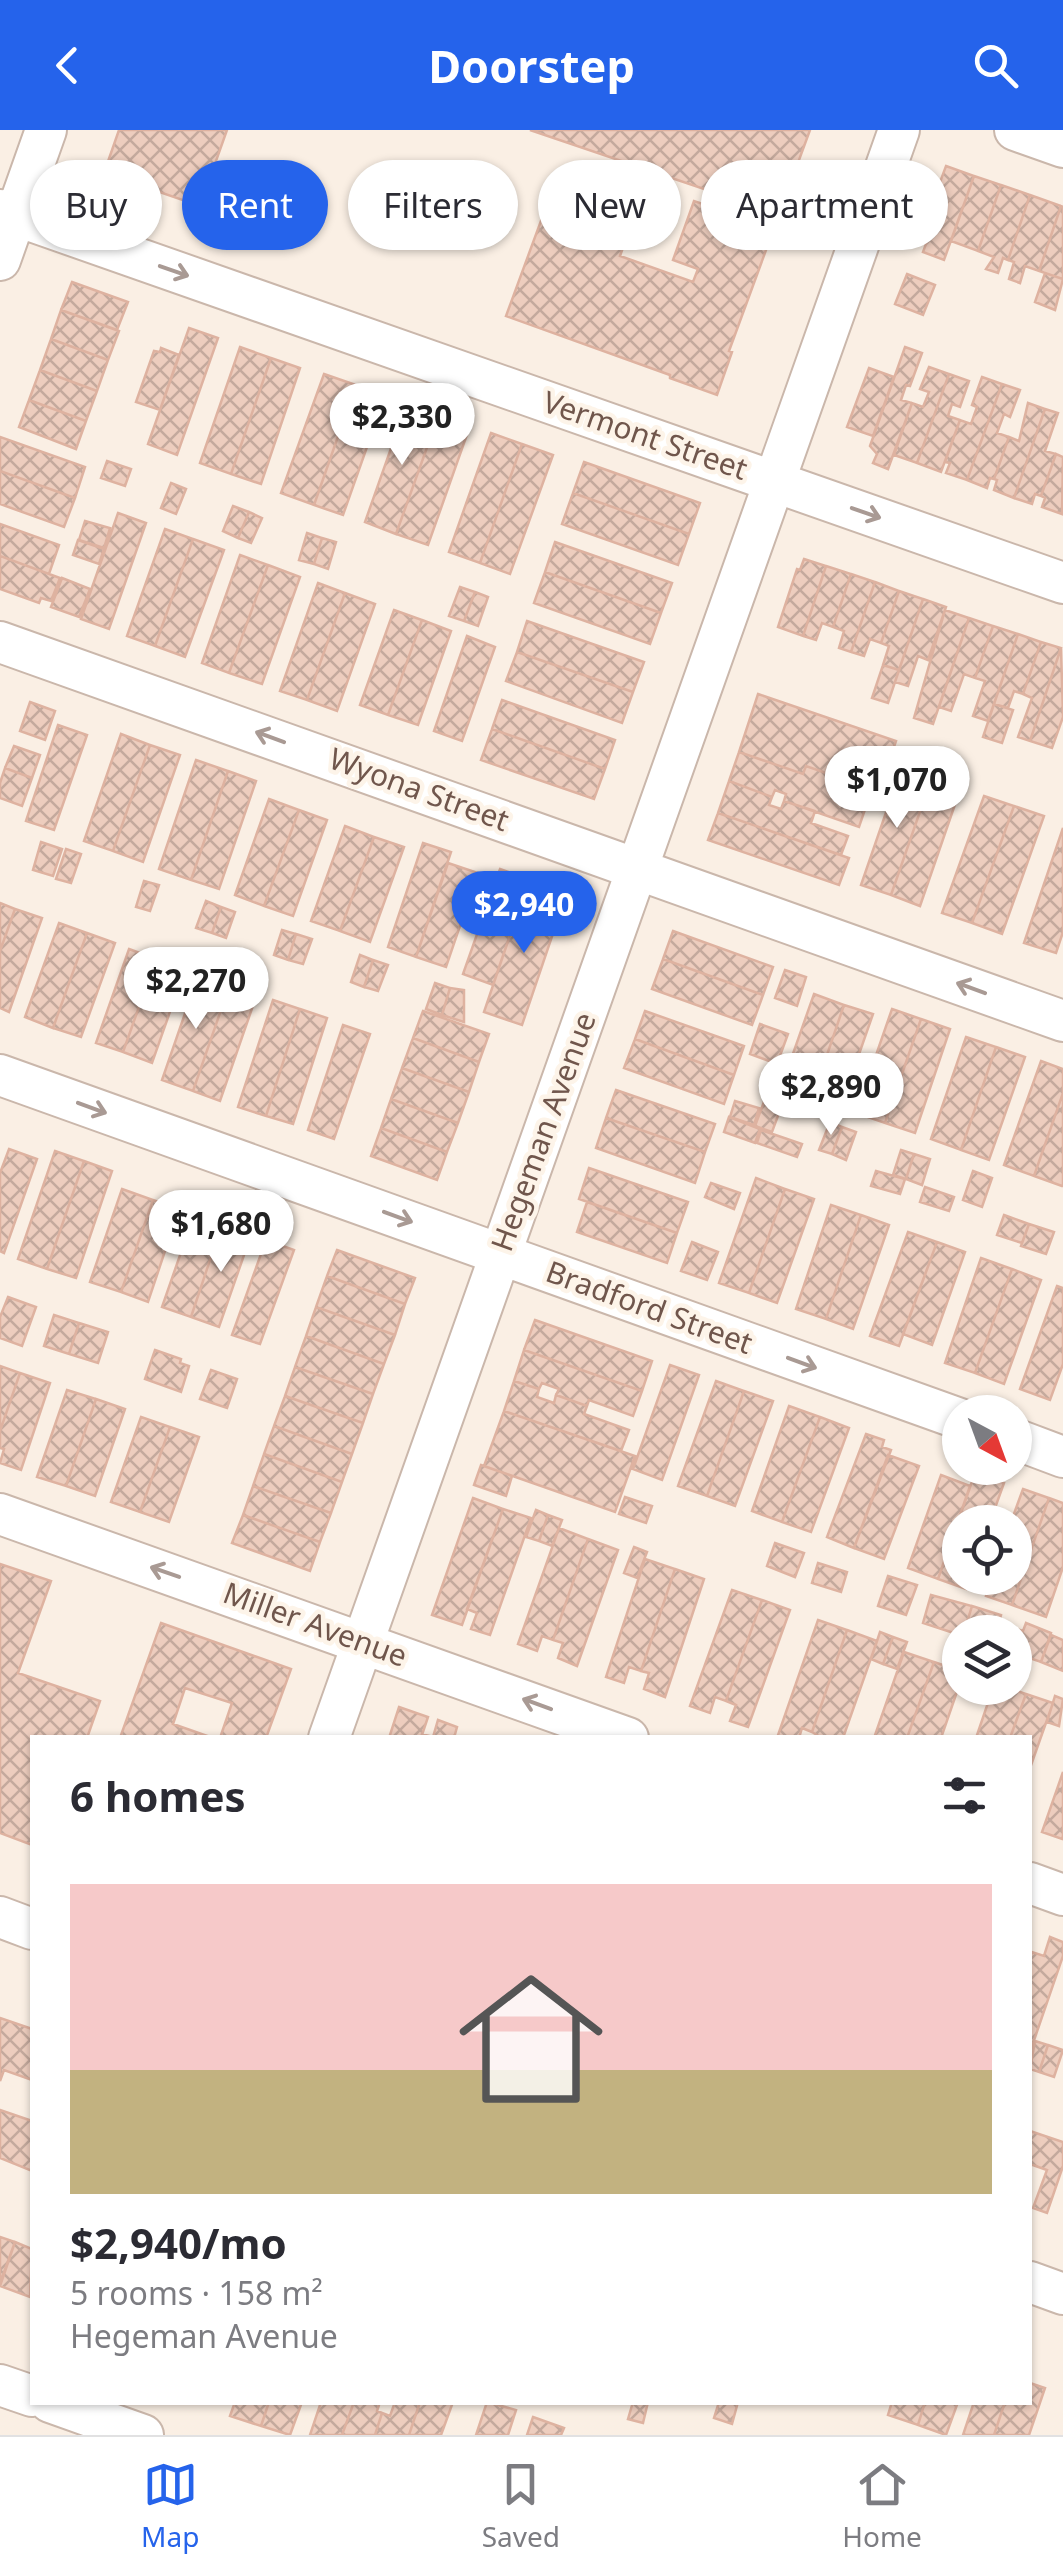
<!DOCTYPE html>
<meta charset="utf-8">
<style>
body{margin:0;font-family:"Noto Sans",sans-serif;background:#f7f7f7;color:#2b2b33;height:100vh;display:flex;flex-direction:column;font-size:38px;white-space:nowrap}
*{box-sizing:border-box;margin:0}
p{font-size:32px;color:#7c7c81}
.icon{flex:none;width:55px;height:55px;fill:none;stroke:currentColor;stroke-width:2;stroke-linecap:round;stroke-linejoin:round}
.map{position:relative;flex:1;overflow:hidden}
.side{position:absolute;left:30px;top:1605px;width:1002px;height:670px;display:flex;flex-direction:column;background:#fff;border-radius:0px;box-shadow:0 2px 8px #0004}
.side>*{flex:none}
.top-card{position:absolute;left:30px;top:30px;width:1005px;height:90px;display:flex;gap:20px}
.needle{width:65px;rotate:139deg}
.tools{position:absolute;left:942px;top:1265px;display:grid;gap:20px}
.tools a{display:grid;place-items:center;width:90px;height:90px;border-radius:50%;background:#fff;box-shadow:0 2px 8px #0004;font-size:50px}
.price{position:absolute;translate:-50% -85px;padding:0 22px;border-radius:35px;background:#fff;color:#222;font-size:32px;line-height:65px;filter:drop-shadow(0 2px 5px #0008)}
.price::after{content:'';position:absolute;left:50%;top:60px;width:30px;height:22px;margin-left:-15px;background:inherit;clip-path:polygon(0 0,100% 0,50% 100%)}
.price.current{background:#2563eb;color:#fff}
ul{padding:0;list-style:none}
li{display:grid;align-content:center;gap:20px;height:530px;padding:0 40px}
li span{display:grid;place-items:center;height:310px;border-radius:0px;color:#555}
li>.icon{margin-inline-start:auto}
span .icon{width:180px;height:180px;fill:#fffc;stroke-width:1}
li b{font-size:42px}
h2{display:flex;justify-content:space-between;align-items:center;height:120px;padding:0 40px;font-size:42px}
.pill{padding:0 35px;border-radius:45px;background:#fff;box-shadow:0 2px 8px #0004;font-size:35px;line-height:90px}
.pill.current{background:#2563eb;color:#fff}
header{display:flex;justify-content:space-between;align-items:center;height:130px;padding:0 40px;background:#2563eb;color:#fff;font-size:45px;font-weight:700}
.tabs{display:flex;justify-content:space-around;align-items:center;height:140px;border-top:2px solid #e1e1e2;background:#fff;font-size:28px;color:#7c7c81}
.tabs a{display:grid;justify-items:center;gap:5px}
.tabs .current{color:#2563eb}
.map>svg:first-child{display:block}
.building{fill:url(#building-cross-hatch);stroke:#deb2a0;stroke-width:2.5}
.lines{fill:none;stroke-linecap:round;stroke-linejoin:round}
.minor-casing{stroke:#cab7ab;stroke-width:44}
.minor{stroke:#fff;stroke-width:40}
.oneway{stroke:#a99a94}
.labels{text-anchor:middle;stroke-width:9;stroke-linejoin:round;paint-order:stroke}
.street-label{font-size:30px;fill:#70564c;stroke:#fdf4e9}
</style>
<header><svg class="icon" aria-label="back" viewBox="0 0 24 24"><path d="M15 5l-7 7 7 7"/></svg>Doorstep<svg class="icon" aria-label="search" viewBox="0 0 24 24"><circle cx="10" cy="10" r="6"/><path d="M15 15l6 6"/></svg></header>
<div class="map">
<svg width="1063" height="2305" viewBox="0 0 1063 2305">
<defs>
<pattern id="building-cross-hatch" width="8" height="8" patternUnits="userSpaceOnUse" patternTransform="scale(2.5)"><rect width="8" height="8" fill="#edcdbe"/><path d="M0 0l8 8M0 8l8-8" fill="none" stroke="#c4a99d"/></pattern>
</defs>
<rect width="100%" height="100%" fill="#faefe4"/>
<!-- building -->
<path class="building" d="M119,0h108l-27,76 -96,-33z
M530,0h280l-81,221 3,1 -15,43 -47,-17v-3l-164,-59 43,-117 81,29 -10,28 73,26 5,-13 -25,-9 21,-59 24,8 4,-14z
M946,36l28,10 -30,84 -21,-8 7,-19 -8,-2z
M974,46l27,9 -23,66 -27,-10z
M1001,55l29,10 -22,65 -5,-2 -5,15 -12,-4 8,-12 -16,-6z
M1030,65l31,11 -22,65 -14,-5 -5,17 -11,-4 5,-17 -6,-2z
M1061,76l2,1v72l-24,-8z
M1045,143l18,6 -8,31 -20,-8z
M907,144l28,11 -12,30 -28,-11z
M72,152l56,20 -11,28 -56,-20z
M61,180l58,21 -11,29 -57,-21z
M189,198l29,10 -41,117 -29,-11z
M51,209l57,21 -11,31 -57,-21z
M240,217l31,11 -40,116 -31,-11z
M905,217l17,6 -12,33 -4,-1 -5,15 11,3 -24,66 -15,-6 4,-9 -7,-8z
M161,218l18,7 -19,55 -24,-8 18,-51 6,1z
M271,228l29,10 -39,116 -30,-10z
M929,237l20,7 -32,89 -23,-8 18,-52 11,4 6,-15 -9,-3z
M869,238l25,9 -21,59 -26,-9z
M40,240l57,21 -11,30 -57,-21z
M324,244l32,11 -42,120 -33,-12z
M949,244l20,7 -9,26 -8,-3 -4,12 12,4 -19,52 -24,-9z
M982,247l20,7 -35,96 -21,-7 4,-10 -5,-1 15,-42 11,4 6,-17 -5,-2z
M1002,254l18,6 -10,27 -6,-3 -7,19 12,4 -15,42 -4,-1 -3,10 -20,-8z
M356,255l29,11 -42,119 -29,-10z
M29,270l57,21 -10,28 -57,-22z
M407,273l32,11 -43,120 -31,-12z
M1028,273l17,6 -31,89 -20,-8 3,-10 -3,-1 15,-42 10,4z
M1045,279l13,4 -13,38 11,3 -15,42 -6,-2 -3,10 -18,-6z
M439,284l31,12 -42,119 -32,-11z
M491,303l31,11 -42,119 -31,-11z
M0,307l85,30 -10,31 -75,-27z
M522,314l31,11 -43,119 -30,-11z
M1056,324l7,3 -1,57 -20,-7 3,-9 -4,-2z
M107,331l24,8 -6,17 -24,-8z
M584,332l116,41 -11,31 -116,-41z
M0,341l75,27 -11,29 -64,-23z
M171,353l15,6 -10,25 -15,-6z
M573,363l116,41 -11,31 -116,-41z
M233,376l16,6 -11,26 -15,-7z
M249,382l13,6 -11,25 -13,-5z
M118,383l28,10 -37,106 -28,-10z
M85,391l25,7 -6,20 -25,-8z
M0,394l59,21 -10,29 -49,-18z
M165,399l28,10 -38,107 -28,-10z
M307,403l15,5 -8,26 -15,-4z
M322,408l14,4 -8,27 -14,-5z
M193,409l31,11 -39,107 -30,-11z
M78,410l26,9 -5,15 -26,-9z
M555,412l117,41 -11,30 -116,-41z
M240,425l28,10 -39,108 -27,-10z
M0,426l60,22 -9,23 -10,-3 -2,5 -39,-14z
M804,429l22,7 -23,70 -25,-9 19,-58 3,1z
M268,435l32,12 -38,107 -33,-11z
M826,436l25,8 -18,53 -11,-4 -6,17 -13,-4z
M545,442l116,41 -11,31 -116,-41z
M851,444l24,8 -24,70 -12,-4 5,-17 -11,-4z
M62,448l28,11 -11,28 -28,-10z
M875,452l24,9 -18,52 -11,-4 -6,17 -13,-4z
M318,453l27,10 -38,107 -27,-9z
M460,457l15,5 -11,29 -15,-5z
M899,461l24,8 -24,71 -16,-5 6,-19 -8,-3z
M475,462l13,5 -10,29 -14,-5z
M345,463l30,11 -38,107 -30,-11z
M923,469l23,8 -18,53 -10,-4 -10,30 -13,-4z
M394,480l28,10 -34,95 -28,-10z
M945,480l24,8 -36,106 -19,-6z
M969,488l24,8 -18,52 -11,-4 -13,37 -12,-4z
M422,490l29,11 -33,94 -30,-10z
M527,491l117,41 -11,30 -116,-40z
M993,496l25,8 -30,87 -15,-5 12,-35 -10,-3z
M1018,504l23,8 -18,52 -9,-3 -6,17 -14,-4z
M467,506l28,11 -33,94 -28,-10z
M1041,512l20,6 -31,93 -12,-4 14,-39 -9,-4z
M1061,518l2,69 -11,31 -22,-7z
M517,522l116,40 -11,31 -116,-42z
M883,535l16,5 -11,33 -16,-5z
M758,564l138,47 -17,50 -73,-25 -3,8 -64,-22z
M502,570l113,40 -10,29 -113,-40z
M30,572l25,9 -10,29 -25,-9z
M994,574l19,6 -11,33 -19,-6z
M58,595l29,10 -33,95 -28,-9z
M492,599l113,40 -11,30 -113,-39z
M121,604l29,11 -37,106 -29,-10z
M150,615l30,10 -37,107 -30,-11z
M14,616l26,9 -8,23 -27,-10z
M739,622l64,22 3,-8 66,23 -13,38 -75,-26 2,-7 -11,-4 -3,7 -43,-16z
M196,630l32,11 -37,109 -32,-11z
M902,636l30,11 -41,118 -30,-10z
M5,638l27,10 -10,28 -22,-8v-15z
M228,641l28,10 -37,108 -28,-9z
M932,647l29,10 -41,119 -29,-11z
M729,651l43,16 -3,8 12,4 3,-8 31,10 -4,12 37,13 -7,19 -123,-42z
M984,666l30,10 -42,117 -30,-10z
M269,669l30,11 -35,96 -29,-11z
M1014,676l30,10 -42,118 -30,-11z
M299,680l28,10 -34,96 -29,-10z
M718,683l131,45 -10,27 -131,-45z
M345,696l29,11 -34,94 -29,-10z
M1063,698v104l-7,21 -32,-10z
M374,707l30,10 -34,95 -30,-11z
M41,712l21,7 -9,27 -20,-6z
M423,713l28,9 -35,105 -28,-10z
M66,719l15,5 -10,29 -15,-4z
M448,733l30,10 -32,94 -30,-10z
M500,739l29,10 -36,106 -30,-11z
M144,751l15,4 -9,26 -14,-4z
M526,758l38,13 -42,124 -38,-13z
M206,771l15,6 -9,26 -16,-5z
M0,773l15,6 -15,42z
M221,777l14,5 -9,26 -14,-5z
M15,779l27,9 -33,94 -9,-4v-57z
M59,793l28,10 -34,95 -28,-11z
M282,800l14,4 -8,26 -14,-5z
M673,801l100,36 -10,28 -100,-36z
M87,803l28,10 -34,94 -28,-9z
M296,804l16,5 -9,25 -15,-4z
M129,819l27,10 -33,93 -27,-9z
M360,825l13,5 -9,27 -13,-5z
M156,829l29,10 -33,94 -29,-11z
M663,829l100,36 -11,30 -100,-36z
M373,830l15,5 -10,26 -14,-4z
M785,840l21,7 -9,29 -22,-8z
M199,843l31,11 -37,107 -31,-11z
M435,853l15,5 -8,27 -16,-6z
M230,854l27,10 -37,107 -27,-10z
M450,858l14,2v32l-22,-7z
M814,864l30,11 -31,91 -31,-11z
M273,870l27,9 -34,107 -28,-9z
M844,875l29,9 -32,92 -28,-10z
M300,879l27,9 -34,106 -27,-8z
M892,879l29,10 -36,104 -29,-10z
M423,881l66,23 -10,28 -66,-24z
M645,881l99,35 -10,29 -99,-36z
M921,889l29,10 -35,104 -30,-10z
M760,894l28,10 -11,30 -27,-10z
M343,895l27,9 -36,105 -26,-9z
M966,907l30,10 -35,103 -30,-11z
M413,908l66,24 -10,30 -67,-24z
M635,909l99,36 -10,29 -100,-36z
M996,917l29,10 -36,103 -28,-10z
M1041,931l22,8v24l-29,83 -30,-11z
M402,938l67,24 -11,31 -67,-24z
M616,960l99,34 -10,28 -99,-34z
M1063,963v92l-1,1 -28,-10z
M391,969l67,24 -11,29 -66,-24z
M765,969l17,6 -10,27 -17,-6z
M735,971l24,7 -5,17 -24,-8z
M729,987l31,12 -5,14 -31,-11z
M606,988l99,34 -10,31 -99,-35z
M830,992l12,5 -10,27 -13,-4z
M842,997l14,5 -10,28 -14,-6z
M381,998l66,24 -10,28 -66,-24z
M761,1000l41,14 -5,13 -40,-14z
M9,1019l28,10 -33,94 -4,-2v-78z
M901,1020l13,4 -8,25 -13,-4z
M55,1021l29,10 -37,108 -29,-10z
M914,1024l16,5 -8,26 -16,-6z
M84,1031l28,10 -36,107 -29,-9z
M589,1038l99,34 -11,31 -98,-34z
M876,1041l29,8 -5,15 -29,-8z
M973,1041l19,7 -10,29 -19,-7z
M756,1048l29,11 -36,104 -30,-10z
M711,1053l29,10 -6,16 -29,-12z
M925,1057l29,10 -5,14 -29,-9z
M122,1059l31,11 -32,92 -31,-10z
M785,1059l29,10 -37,104 -28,-10z
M153,1070l26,9 -31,93 -27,-10z
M587,1072l90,31 -10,30 -90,-31z
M831,1075l30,10 -35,104 -30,-10z
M194,1085l28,9 -31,93 -29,-10z
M861,1085l28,10 -36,104 -27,-10z
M1004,1085l25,9 -7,19 -25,-8z
M222,1094l29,11 -32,92 -28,-10z
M1029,1094l25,8 -8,22 -25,-8z
M908,1102l29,10 -38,104 -29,-10z
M266,1110l28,10 -34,94 -28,-9z
M692,1112l26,10 -11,28 -26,-9z
M937,1112l28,10 -33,93 -29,-11z
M337,1120l78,28 -10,26 -78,-28z
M981,1128l31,11 -37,104 -30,-10z
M1012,1139l29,11 -37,104 -29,-11z
M327,1146l78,28 -10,31 -79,-28z
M1057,1156l6,2v76l-13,36 -30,-11z
M8,1167l28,10 -14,39 -22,-8v-21z
M316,1177l79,28 -11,29 -78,-28z
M54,1185l25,8 -10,31 -25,-8z
M535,1190l117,41 -10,30 -118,-41z
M79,1193l29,9 -10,31 -29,-9z
M306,1206l78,28 -11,30 -78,-27z
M155,1220l26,9 -1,4 9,3 -8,26 -36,-13z
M524,1220l118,41 -9,25 -44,-16 -2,6 -31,-11 3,-6 -17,-6 -3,6 -25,-8z
M670,1235l29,10 -37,105 -29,-11z
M0,1236l20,7 -20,58z
M295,1237l78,27 -10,29 -78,-27z
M211,1240l26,9 -10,29 -27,-9z
M20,1243l30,10 -29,87 -21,-7 4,-14 -4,-1v-17z
M514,1251l25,8 -2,8 17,6 2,-8 31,11 -3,8 45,16 -8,21 -117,-40z
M716,1251l28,10 -37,105 -29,-10z
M67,1260l29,9 -30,87 -29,-9z
M744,1261l29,10 -38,105 -28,-10z
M285,1266l78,27 -11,31 -78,-28z
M96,1269l29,10 -30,87 -29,-10z
M789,1276l31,11 -38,105 -30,-11z
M504,1281l131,45 -20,56 -131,-46z
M141,1287l29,10 -30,85 -29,-10z
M820,1287l29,11 -38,104 -29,-10z
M274,1296l78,28 -10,28 -78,-28z
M170,1297l29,10 -30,85 -29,-10z
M866,1304l18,6 -2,7 9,3 -37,98 -27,-11z
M264,1324l78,28 -11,31 -78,-27z
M888,1325l31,11 -35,93 -30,-11z
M481,1335l31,11 -6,20 -32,-11z
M975,1343l29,10 -14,39h-30v56h10l-4,11 -28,-10z
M941,1345l29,11 -32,93 -30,-11z
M253,1356l78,27 -11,29 -77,-27z
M1023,1359l26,9 -37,107 -26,-9 6,-18h23v-56h-4z
M625,1367l27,9 -6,17 -27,-9z
M473,1368l30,11 -41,116 -30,-10z
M1049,1368l14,5v64l-17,50 -34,-12z
M503,1379l28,9 -41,117 -19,-6 6,-16 -10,-4z
M536,1380l12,5 -9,26 -13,-4z
M243,1385l77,27 -10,29 -78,-28z
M548,1385l14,5 -10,26 -13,-5z
M559,1398l29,11 -35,101 -11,-4 -5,15 -19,-7z
M588,1409l30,11 -41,116 -19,-8 5,-15 -10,-3z
M775,1413l29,10 -9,24 -28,-11z
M634,1417l13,5 -10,26 -13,-5z
M645,1429l30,10 -34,102 -12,-4 -5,16 -18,-6z
M818,1433l29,9 -6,20 -29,-9z
M0,1434l51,17 -33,92 82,28 -13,37h-55v107l-32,-12z
M675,1439l29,10 -39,118 -21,-8 5,-16 -8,-2z
M888,1446l29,9 -11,30 -28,-9z
M732,1460l30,10 -36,101 -11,-4 -5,16 -20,-7z
M931,1465l41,11 -8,26 -4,3 -37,-12z
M762,1470l28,10 -42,117 -18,-6 6,-16 -10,-4z
M972,1476l29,9 -2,8 10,3 -2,6h-43z
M818,1490l29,10 -35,102 -10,-4 -3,10h-22z
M161,1493l130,46 -25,69h-46l12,-35 -47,-15 -12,36 40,14h-93z
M1026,1493l25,10 -10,29 -26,-9v-21h-7l2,-5 13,4z
M847,1500l30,11 -34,97h-21l-10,-6z
M880,1502l13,5 -10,27 -12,-5z
M1051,1505l12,5v31l-22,-9z
M893,1507l14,5 -10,27 -14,-5z
M904,1522l30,10 -27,76h-33z
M934,1532l26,9v12l-19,55h-34z
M993,1558h15l18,6 -16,44h-34z
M1026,1564l27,9 -23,65v-30h-20z
M1055,1566l8,3 -4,27 -12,-4z
M399,1577l29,10 -7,21h-32z
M438,1590l19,7 -3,11h-33l1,-4 11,3z
M1063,1642v64l-1,3 -20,-7z
M1050,1807l13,5v14l-33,96v-94l2,-6 12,4z
M0,1888l32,11v51l-28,-10 -4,11z
M1035,1911l13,4 -9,27 -9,-3z
M1048,1915l15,5 -9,27 -15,-5z
M0,1980l32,11v50l-32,-13z
M1030,2001l33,11v24l-16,47 -14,-5 14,-38 -17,-6z
M0,2107l15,5 -15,41z
M15,2112l17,7 -2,48 -30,-11z
M1030,2253l15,5 -16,47h-35l11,-33h25z
M235,2272h34l-8,24 -31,-10z
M269,2272h33l-12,33 -29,-9z
M321,2272h33l-12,33h-32z
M354,2272h26l-3,9 5,2 -7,22h-33z
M395,2272h25l-11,33h-34l7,-22 8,3z
M420,2272h33l-12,33h-32z
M487,2272l29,8 -8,25h-32z
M633,2272h15l-5,21 -15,-4z
M719,2272h19l-6,22 -18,-6z
M892,2272h33l-7,23 -30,-10z
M925,2272h33l-12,33 -28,-10z
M974,2272h31l-11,33h-31z
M533,2287l31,11 -3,7h-34z"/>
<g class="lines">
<!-- minor casing -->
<g class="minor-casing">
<path id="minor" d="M1015,0l48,17
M0,80l1063,373
M0,130l46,-130
M0,512l1063,379
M0,945l960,344
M1015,1309l48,18
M0,1384l628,224
M329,1608l570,-1608
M1030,1753l33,12
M0,1787l32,12
M1030,2152l33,12
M0,2255l32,11
M50,2272l93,33"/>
</g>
<!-- minor -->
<use href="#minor" class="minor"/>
</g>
<!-- one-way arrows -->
<defs><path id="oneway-shaft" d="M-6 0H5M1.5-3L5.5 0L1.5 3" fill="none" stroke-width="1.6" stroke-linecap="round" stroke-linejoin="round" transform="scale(2.5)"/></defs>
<g class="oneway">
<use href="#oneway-shaft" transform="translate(174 141) rotate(19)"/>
<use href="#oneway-shaft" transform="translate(866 383) rotate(19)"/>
<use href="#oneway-shaft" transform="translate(270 607) rotate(-160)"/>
<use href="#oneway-shaft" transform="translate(971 858) rotate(-160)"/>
<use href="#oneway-shaft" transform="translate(92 978) rotate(20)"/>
<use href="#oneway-shaft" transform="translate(398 1087) rotate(20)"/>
<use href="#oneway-shaft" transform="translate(802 1233) rotate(20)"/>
<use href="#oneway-shaft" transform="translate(165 1442) rotate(-161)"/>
<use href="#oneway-shaft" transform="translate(537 1574) rotate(-160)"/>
</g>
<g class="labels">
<!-- street labels -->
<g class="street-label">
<text transform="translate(645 306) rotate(19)" y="10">Vermont Street</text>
<text transform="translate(419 660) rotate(20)" y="10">Wyona Street</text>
<text transform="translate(544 1002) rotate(-70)" y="10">Hegeman Avenue</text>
<text transform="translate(649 1178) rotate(20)" y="10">Bradford Street</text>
<text transform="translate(315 1495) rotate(20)" y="10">Miller Avenue</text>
</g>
</g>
</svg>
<div class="tools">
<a><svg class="needle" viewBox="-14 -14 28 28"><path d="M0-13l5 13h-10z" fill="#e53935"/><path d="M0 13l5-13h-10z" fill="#7c7c81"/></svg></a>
<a><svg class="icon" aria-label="locate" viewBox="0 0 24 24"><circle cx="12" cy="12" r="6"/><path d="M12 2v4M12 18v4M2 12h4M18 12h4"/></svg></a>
<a><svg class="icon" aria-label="layers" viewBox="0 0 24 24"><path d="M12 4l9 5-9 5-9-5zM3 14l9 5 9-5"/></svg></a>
</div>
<b class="price" style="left:402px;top:338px">$2,330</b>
<b class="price" style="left:897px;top:701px">$1,070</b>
<b class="price current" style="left:524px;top:826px">$2,940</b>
<b class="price" style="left:196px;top:902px">$2,270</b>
<b class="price" style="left:831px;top:1008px">$2,890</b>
<b class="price" style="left:221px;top:1145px">$1,680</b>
<div class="top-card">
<a class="pill">Buy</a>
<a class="pill current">Rent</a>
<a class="pill">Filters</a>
<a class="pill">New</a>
<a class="pill">Apartment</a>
</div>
<section class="side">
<h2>6 homes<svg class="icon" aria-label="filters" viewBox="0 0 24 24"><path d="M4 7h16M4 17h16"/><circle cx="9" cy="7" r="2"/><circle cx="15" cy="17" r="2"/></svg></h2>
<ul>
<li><span style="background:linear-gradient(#f6c9c9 60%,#c2b280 0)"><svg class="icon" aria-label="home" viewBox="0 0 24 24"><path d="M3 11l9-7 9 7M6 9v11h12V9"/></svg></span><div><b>$2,940/mo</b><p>5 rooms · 158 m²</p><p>Hegeman Avenue</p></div></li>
</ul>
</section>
</div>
<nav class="tabs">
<a class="current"><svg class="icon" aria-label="map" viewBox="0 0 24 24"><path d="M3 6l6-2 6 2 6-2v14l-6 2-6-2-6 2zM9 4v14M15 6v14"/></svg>Map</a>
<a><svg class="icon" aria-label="saved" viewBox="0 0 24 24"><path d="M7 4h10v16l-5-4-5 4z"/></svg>Saved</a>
<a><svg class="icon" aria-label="home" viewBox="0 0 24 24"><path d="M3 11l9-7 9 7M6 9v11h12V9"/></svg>Home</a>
</nav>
